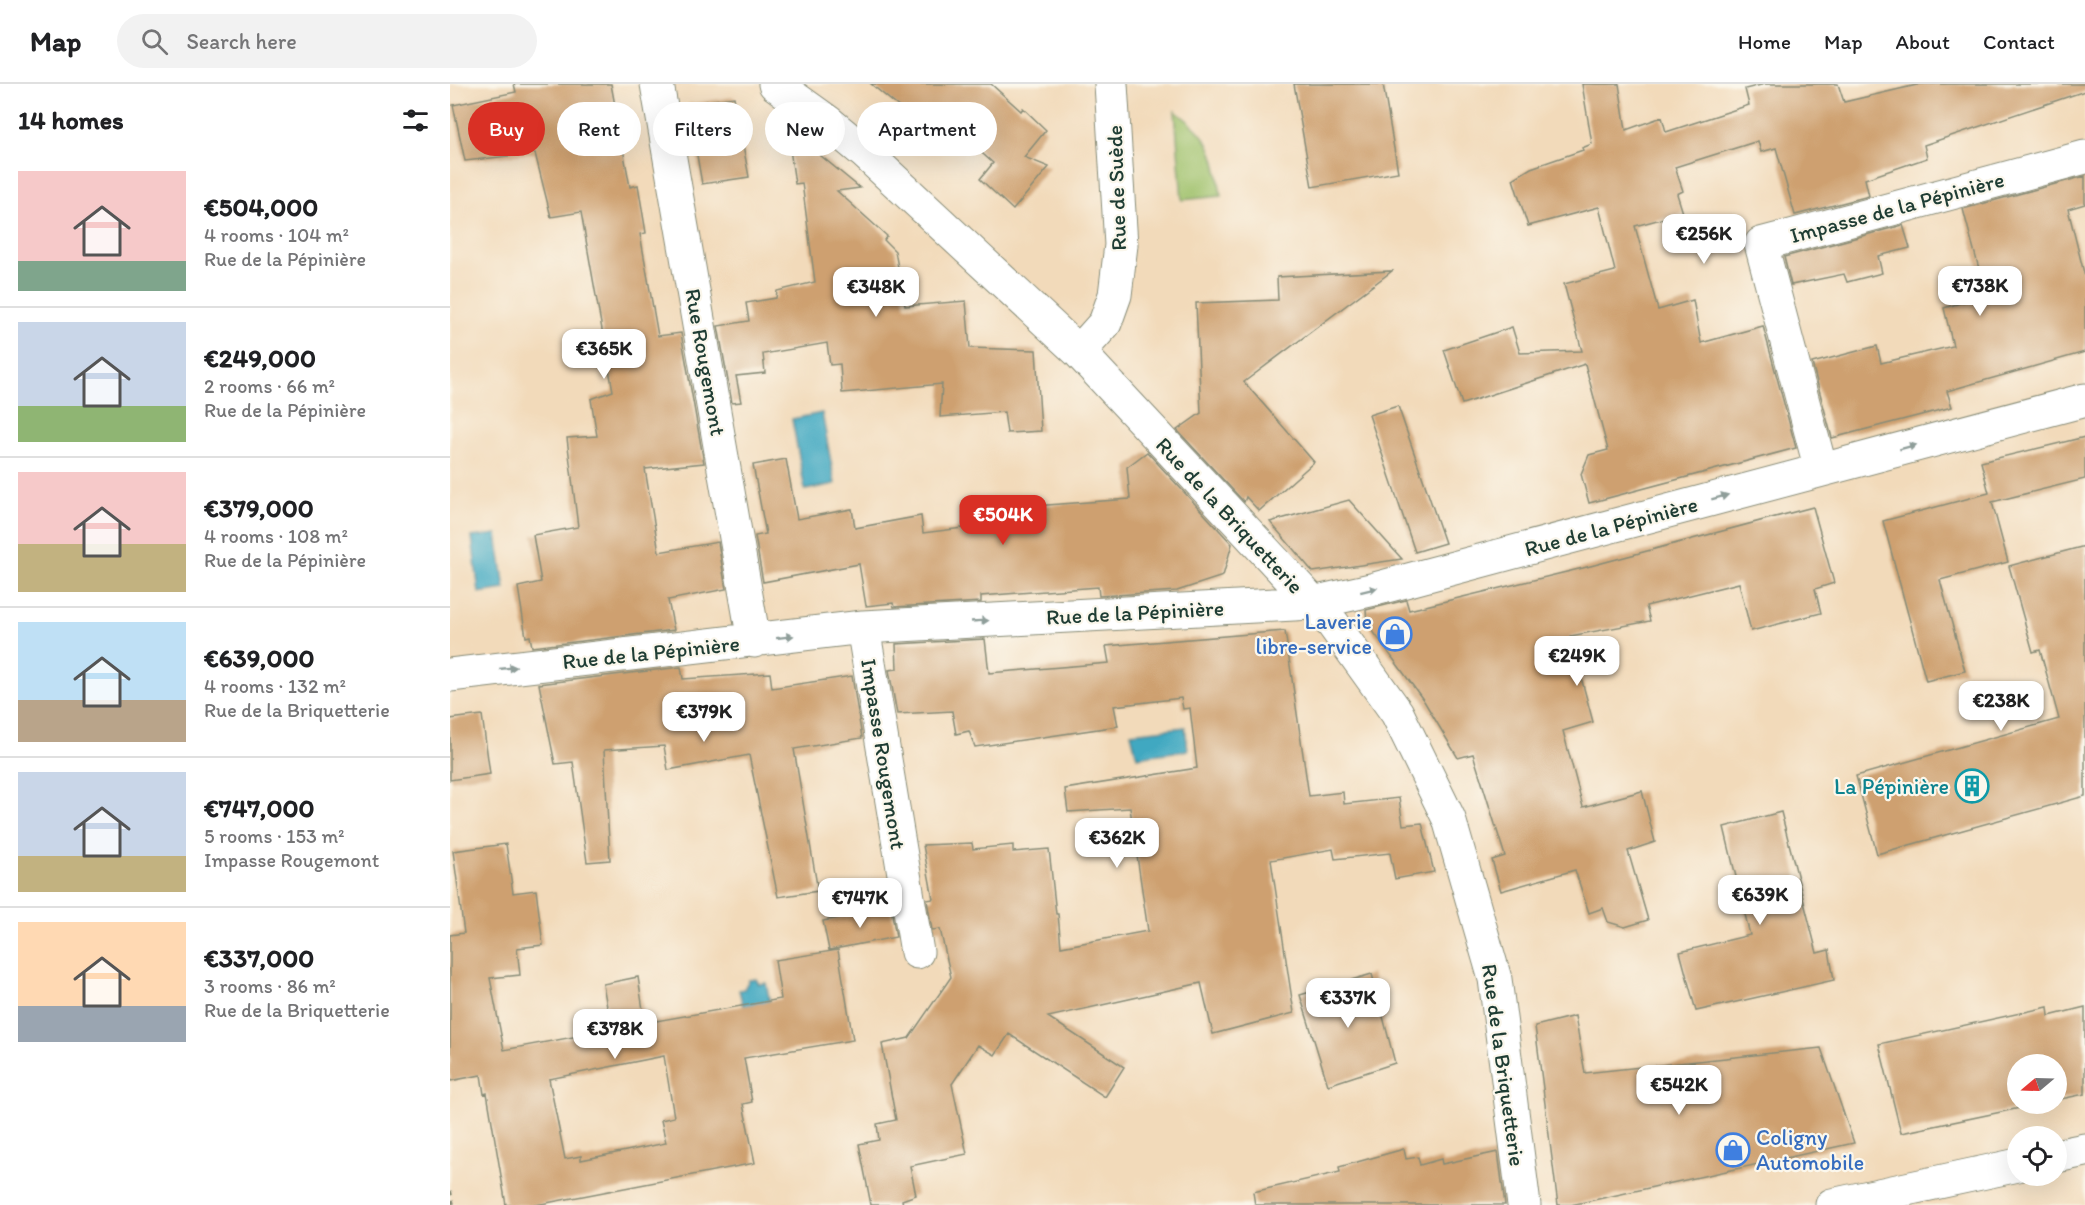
<!DOCTYPE html>
<meta charset="utf-8">
<style>
body{margin:0;font-family:Itim,sans-serif;background:#f2f2f2;color:#202124;height:100vh;display:flex;flex-direction:column;font-size:22px;white-space:nowrap}
*{box-sizing:border-box;margin:0}
p{font-size:20px;color:#757577}
.icon{flex:none;width:33px;height:33px;fill:none;stroke:currentColor;stroke-width:2;stroke-linecap:round;stroke-linejoin:round}
.map{position:relative;flex:1;overflow:hidden}
.drawer{display:flex;flex-direction:column;background:#fff;width:450px}
.drawer>*{flex:none}
.hud{position:absolute;left:18px;top:18px;width:570px;height:54px;display:flex;gap:12px}
.needle{width:39px;rotate:251deg}
.controls{position:absolute;left:1557px;top:970px;display:grid;gap:12px}
.controls a{display:grid;place-items:center;width:60px;height:60px;border-radius:50%;background:#fff;box-shadow:0 6px 24px #0002;font-size:30px}
.price{position:absolute;translate:-50% -51px;padding:0 14px;border-radius:12px;background:#fff;color:#222;font-size:20px;line-height:39px;filter:drop-shadow(0 2px 3px #0008)}
.price::after{content:'';position:absolute;left:50%;top:36px;width:18px;height:14px;margin-left:-9px;background:inherit;clip-path:polygon(0 0,100% 0,50% 100%)}
.price.on{background:#d93025;color:#fff}
ul{padding:0;list-style:none}
li{display:flex;align-items:center;gap:18px;height:150px;padding:0 18px}
li+li{border-top:2px solid #e0e0e0}
li span{display:grid;place-items:center;flex:none;width:168px;height:120px;border-radius:0px;color:#555}
li>.icon{margin-inline-start:auto}
span .icon{width:72px;height:72px;fill:#fffc;stroke-width:1}
li b{font-size:26px}
h2{display:flex;justify-content:space-between;align-items:center;height:72px;padding:0 18px;font-size:26px}
.chip{padding:0 21px;border-radius:27px;background:#fff;box-shadow:0 6px 24px #0002;font-size:21px;line-height:54px}
.chip.on{background:#d93025;color:#fff}
header{display:flex;align-items:center;gap:36px;box-sizing:border-box;height:84px;padding:0 30px;background:#fff;border-bottom:2px solid #e0e0e0}
header strong{font-size:28px}
nav{display:flex;gap:33px;margin-inline-start:auto;font-size:21px}
.search{width:420px;height:54px;background:#f2f2f2;display:flex;align-items:center;gap:15px;box-sizing:border-box;padding:0 21px;border-radius:33px;color:#757577;font-size:22px}
main{display:flex;flex:1;min-height:0}
.map>svg:first-child{display:block}
.green{fill:#9fc16a;stroke:#5f7f4f;stroke-width:1.5}
.water{fill:#41a8c1;stroke:#30727a;stroke-width:1.5}
.building{fill:#cea070;fill-rule:evenodd}
.lines{fill:none;stroke-linecap:round;stroke-linejoin:round}
.minor-casing{stroke:#888c77;stroke-width:35}
.path{stroke:#888c77;stroke-width:4;stroke-dasharray:4.5 4.5;stroke-linecap:butt}
.minor{stroke:#fff;stroke-width:33}
.oneway{fill:#8f9e9a}
.labels{text-anchor:middle;stroke-width:4.5;stroke-linejoin:round;paint-order:stroke}
.street-label{font-size:22px;fill:#1f3d34;stroke:#fbf7ec}
.shop-label{font-size:22px;fill:#366cbe;stroke:#fbf7ec;text-anchor:end}
.culture-label{font-size:22px;fill:#0d838f;stroke:#fbf7ec;text-anchor:end}
</style>
<header>
<strong>Map</strong>
<div class="search"><svg class="icon" aria-label="search" viewBox="0 0 24 24"><circle cx="10" cy="10" r="6"/><path d="M15 15l6 6"/></svg>Search here</div>
<nav><a>Home</a><a>Map</a><a>About</a><a>Contact</a></nav>
</header>
<main>
<section class="drawer">
<h2>14 homes<svg class="icon" aria-label="filters" viewBox="0 0 24 24"><path d="M4 7h16M4 17h16"/><circle cx="9" cy="7" r="2"/><circle cx="15" cy="17" r="2"/></svg></h2>
<ul>
<li><span style="background:linear-gradient(#f6c9c9 75%,#7fa58c 0)"><svg class="icon" aria-label="home" viewBox="0 0 24 24"><path d="M3 11l9-7 9 7M6 9v11h12V9"/></svg></span><div><b>€504,000</b><p>4 rooms · 104 m²</p><p>Rue de la Pépinière</p></div></li>
<li><span style="background:linear-gradient(#c9d6e8 70%,#8fb573 0)"><svg class="icon" aria-label="home" viewBox="0 0 24 24"><path d="M3 11l9-7 9 7M6 9v11h12V9"/></svg></span><div><b>€249,000</b><p>2 rooms · 66 m²</p><p>Rue de la Pépinière</p></div></li>
<li><span style="background:linear-gradient(#f6c9c9 60%,#c2b280 0)"><svg class="icon" aria-label="home" viewBox="0 0 24 24"><path d="M3 11l9-7 9 7M6 9v11h12V9"/></svg></span><div><b>€379,000</b><p>4 rooms · 108 m²</p><p>Rue de la Pépinière</p></div></li>
<li><span style="background:linear-gradient(#bfe0f5 65%,#b9a48a 0)"><svg class="icon" aria-label="home" viewBox="0 0 24 24"><path d="M3 11l9-7 9 7M6 9v11h12V9"/></svg></span><div><b>€639,000</b><p>4 rooms · 132 m²</p><p>Rue de la Briquetterie</p></div></li>
<li><span style="background:linear-gradient(#c9d6e8 70%,#c2b280 0)"><svg class="icon" aria-label="home" viewBox="0 0 24 24"><path d="M3 11l9-7 9 7M6 9v11h12V9"/></svg></span><div><b>€747,000</b><p>5 rooms · 153 m²</p><p>Impasse Rougemont</p></div></li>
<li><span style="background:linear-gradient(#ffd9b3 70%,#9aa5b1 0)"><svg class="icon" aria-label="home" viewBox="0 0 24 24"><path d="M3 11l9-7 9 7M6 9v11h12V9"/></svg></span><div><b>€337,000</b><p>3 rooms · 86 m²</p><p>Rue de la Briquetterie</p></div></li>
</ul>
</section>
<div class="map">
<svg width="1635" height="1121" viewBox="0 0 1635 1121">
<rect width="100%" height="100%" fill="#fbf7ec"/>
<filter id="ink" filterUnits="userSpaceOnUse"><feTurbulence type="fractalNoise" baseFrequency=".0167" numOctaves="2"/><feDisplacementMap in="SourceGraphic" scale="12" xChannelSelector="R" yChannelSelector="G"/><feConvolveMatrix kernelMatrix="1 2 1 2 8 2 1 2 1" color-interpolation-filters="sRGB"/></filter>
<filter id="wash" filterUnits="userSpaceOnUse"><feTurbulence type="fractalNoise" baseFrequency=".008" numOctaves="4" result="noise"/><feDisplacementMap in="SourceGraphic" scale="24" xChannelSelector="R" yChannelSelector="G"/><feGaussianBlur stdDeviation="1.35" result="paint"/><feColorMatrix in="noise" values="0 0 0 0 0 0 0 0 0 0 0 0 0 0 0 0 0 1.4 0 .05"/><feComposite in="paint" operator="in"/></filter>
<g filter="url(#wash)">
<rect width="100%" height="100%" fill="#f2daba"/>
<!-- green -->
<path class="green" d="M725,27c37,26 40,41 46,85l-39,4z"/>
<!-- water -->
<path class="water" d="M372,329l13,71 -30,6 -13,-71z
M47,450l8,55 -26,4 -7,-56z
M735,643l3,23 -51,7 -6,-24z
M306,895l3,5 7,-1 10,48 -25,6 -12,-47 5,-1 5,-9z"/>
<g id="blocks">
<!-- building -->
<path class="building" d="M64,0h97l19,103 8,-2 8,48 -6,1 18,102 23,-3 23,130 -59,6 14,83 59,-10 8,47 -58,11 6,30 -142,17 -2,-11 -4,1 -8,-50 23,-5 -8,-47 45,-8 -11,-89 30,-2 -6,-37 22,-8 -32,-179 -30,5 -16,-64 -70,8 -12,-56 63,-13z
M421,0h120l30,27 2,-3 23,22 -22,27 25,10 -36,43 -33,-31 13,-16 -58,-52 -12,16z
M844,0h89l15,88 -86,15z
M1132,0h37l7,46 36,-13 4,15 83,-27 -4,-16 20,-5h73l6,18 77,-18h164v7l-161,54 3,13 -62,21 4,17 -74,19 -19,-67 -15,4 -3,-11 -83,26 8,24 -6,3 6,19 -48,13 23,84 35,-10 8,43 62,-17 33,122 -207,55 -8,-29 8,-19 19,-5 -23,-86 -123,40 -18,-54 68,-23 8,26 62,-2 -18,-67 51,-13 -16,-64 -71,19 -15,-47 18,-11 52,-18 -1,-2 10,-4z
M284,13l15,80 -47,7 -14,-80z
M337,44l73,60 -23,3 50,45 -3,4 11,11 10,55 61,-5 4,47 66,2 5,81 -34,2 -3,-21 -64,5 2,-33 -100,9 -2,-29 -10,1 -3,-22 -64,11 2,19 -29,3 5,26 -9,1 -14,-77 31,-5 -3,-18 30,-5 1,-7 38,-9 -13,-99 -7,1z
M1635,92v28l-17,5 17,68v75l-138,39 5,16 -120,31 -20,-75 65,-17 4,17 72,-17 -9,-38 42,-13 -23,-86z
M1453,141l7,23 -32,8 4,17 -35,9 -3,-8 -53,11 -7,-28z
M942,187l-148,111 70,80 -55,49 -13,-14 -2,5 -67,-72 24,-17 -5,-110 82,-3 -1,-23z
M948,322l47,137 -30,9 -46,-137z
M1635,353v42l-93,23 16,60 -68,18 25,91 -39,10 -43,-160 106,-28 -8,-31z
M697,368l85,92 -9,32 -46,15 -78,5 -1,-9 -117,9v6l-87,5 -1,-4 -27,3 -7,-42 -96,18 -8,-46 11,-2 -13,-69 33,-6 11,60 55,-10 3,19 66,-12 2,17 72,-9 -2,-15 137,-10 -3,-32z
M899,416l53,59 -89,13 -43,-50z
M1363,423l21,76 -19,6 6,24 -70,18 -12,-48 -93,23 4,15 -80,15 23,86 -30,9 20,76 59,-16 13,51 -27,9 20,69 -23,7 -17,-5 -5,-14 -14,5 -14,-43 -74,21 -9,-31 13,-4 -32,-102 -15,4 -34,-57 -57,-78 -1,-13 40,-10 3,10 174,-42z
M1635,462v250l-208,58 -21,-78 203,-57 -19,-69 -7,2 -24,-86z
M835,547l24,165 34,-4 1,12 55,-6 4,27 19,-2 12,49 -39,7 -5,-26 -55,6 -2,-10 -62,11 23,153 -81,21 -12,-51 -153,34 76,50 -19,30 -96,-63 -14,21 -17,-10 -26,39 15,70 -57,12 6,29 -14,5 1,5h-32l-12,-61 20,-4 -2,-16 19,-4 -14,-76 27,-6 42,-61 -11,-48 -8,1 -5,-30 6,-1 -10,-54 49,-2 1,6 40,-4v7l36,-3 7,65h2l3,33 87,-16 -18,-123 -62,4 -3,-23 132,-21 -7,-60 -7,1 -2,-11 -67,8 4,20 -143,21 -6,-16 -13,3 -4,-23 -55,3 -8,-44 8,-1 -1,-25 89,-5 4,34 120,-10 -3,-17z
M231,583l2,12 87,-6 2,15 80,-12 10,62 -68,11 24,142 -40,6 -29,-142 -81,15 -4,-24 -60,4 6,110 -23,2 -14,-100 -18,2 -16,-80z
M32,631l8,59 -40,6v-61z
M1331,728l36,141 12,-3 5,30 -138,31 -16,-59 70,-17 -26,-108z
M56,760l7,49 23,-3 7,55 -26,3 3,27 -30,3 14,72 107,-20 -8,-46 35,-7 7,46 136,-24 -6,-39 63,-10 15,90 -109,18 8,44 -9,2 12,59 -219,42h-30l-19,-112 -3,1 -3,-19 -31,6v-146l14,-2 -11,-82zM214,972l10,61 -13,3 5,23 -85,17v-4l-16,3 -16,-80z
M441,824l5,29 -67,13 -6,-29z
M922,890l23,89 -67,22 -28,-90z
M1598,923l1,9 36,-9v87l-29,6v-35h-38v39h21l-138,29 -22,-89z
M1125,932l10,57 236,-25 33,95 -283,62h-13l-23,-179z
M954,1065l2,10 12,-2 2,8 21,-6 1,5 56,-12 7,53h-250l-2,-13 87,-20 -1,-5z"/>
</g>
</g>
<g filter="url(#ink)">
<use href="#blocks" fill-opacity="0" stroke="#888c77" stroke-width="1.5"/>
<g class="lines">
<!-- minor casing -->
<g class="minor-casing">
<path id="minor" d="M207,0l97,557
M325,0l53,38 36,30 215,200 254,272 64,89 52,106 46,160 29,226
M629,268l26,-29 10,-28 6,-50 -10,-161
M1371,386l-60,-226 324,-87
M413,543l54,325
M0,591l413,-48 449,-24 63,-14 710,-189
M1606,1072l29,-6
M1382,1121l186,-40"/>
</g>
<!-- path -->
<path class="path" d="M0,1107l3,14"/>
<!-- minor -->
<use href="#minor" class="minor"/>
</g>
<!-- one-way arrows -->
<defs><path id="oneway-solid" d="M-6-.8H1V-3.2L6.5 0L1 3.2V.8H-6Z" transform="scale(1.5)"/></defs>
<g class="oneway">
<use href="#oneway-solid" transform="translate(1458 363) rotate(-15)"/>
<use href="#oneway-solid" transform="translate(1270 413) rotate(-15)"/>
<use href="#oneway-solid" transform="translate(919 506) rotate(-14)"/>
<use href="#oneway-solid" transform="translate(530 537) rotate(-3)"/>
<use href="#oneway-solid" transform="translate(335 553) rotate(-7)"/>
<use href="#oneway-solid" transform="translate(58 584) rotate(-6)"/>
</g>
</g>
<!-- icons -->
<defs>
<g id="shop-ring" transform="scale(1.725)"><circle r="9.5" fill="#fbf7ec" stroke="#3f7fe0" stroke-width="1.5"/><path d="M-5-2.5h2.3a2.7 3.5 0 0 1 5.4 0H5L5.5 6h-11ZM-1.5-2.5h3a1.5 2.3 0 0 0-3 0Z" fill="#3f7fe0"/></g>
<g id="building-ring" transform="scale(1.725)"><circle r="9.5" fill="#fbf7ec" stroke="#0f9aa8" stroke-width="1.5"/><path d="M-4-6H4V6H1V3H-1V6H-4ZM-2.5-4.3h1.7v1.8h-1.7ZM.8-4.3h1.7v1.8H.8ZM-2.5-1h1.7V.8h-1.7ZM.8-1h1.7V.8H.8Z" fill="#0f9aa8"/></g>
</defs>
<g fill-rule="evenodd">
<use href="#shop-ring" x="945" y="550"/>
<use href="#building-ring" x="1522" y="702"/>
<use href="#shop-ring" x="1283" y="1066"/>
</g>
<g class="labels">
<!-- street labels -->
<g class="street-label">
<text transform="translate(666 104) rotate(-92)" y="8">Rue de Suède</text>
<text transform="translate(1447 123) rotate(-15)" y="8">Impasse de la Pépinière</text>
<text transform="translate(256 278) rotate(80)" y="8">Rue Rougemont</text>
<text transform="translate(780 431) rotate(47)" y="8">Rue de la Briquetterie</text>
<text transform="translate(1161 442) rotate(-15)" y="8">Rue de la Pépinière</text>
<text transform="translate(685 528) rotate(-3)" y="8">Rue de la Pépinière</text>
<text transform="translate(201 568) rotate(-6)" y="8">Rue de la Pépinière</text>
<text transform="translate(434 670) rotate(81)" y="8">Impasse Rougemont</text>
<text transform="translate(1054 981) rotate(82)" y="8">Rue de la Briquetterie</text>
</g>
<!-- shop labels -->
<g class="shop-label">
<text x="922" y="545">Laverie<tspan x="922" dy="25">libre-service</tspan></text>
<text x="1306" y="1061" text-anchor="start">Coligny<tspan x="1306" dy="25">Automobile</tspan></text>
</g>
<!-- culture labels -->
<g class="culture-label">
<text x="1499" y="710">La Pépinière</text>
</g>
</g>
</svg>
<div class="controls">
<a><svg class="needle" viewBox="-14 -14 28 28"><path d="M0-13l5 13h-10z" fill="#e53935"/><path d="M0 13l5-13h-10z" fill="#757577"/></svg></a>
<a><svg class="icon" aria-label="locate" viewBox="0 0 24 24"><circle cx="12" cy="12" r="6"/><path d="M12 2v4M12 18v4M2 12h4M18 12h4"/></svg></a>
</div>
<b class="price" style="left:1254px;top:181px">€256K</b>
<b class="price" style="left:1530px;top:233px">€738K</b>
<b class="price" style="left:426px;top:234px">€348K</b>
<b class="price" style="left:154px;top:296px">€365K</b>
<b class="price on" style="left:553px;top:462px">€504K</b>
<b class="price" style="left:1127px;top:603px">€249K</b>
<b class="price" style="left:1551px;top:648px">€238K</b>
<b class="price" style="left:254px;top:659px">€379K</b>
<b class="price" style="left:667px;top:785px">€362K</b>
<b class="price" style="left:1310px;top:842px">€639K</b>
<b class="price" style="left:410px;top:845px">€747K</b>
<b class="price" style="left:898px;top:945px">€337K</b>
<b class="price" style="left:165px;top:976px">€378K</b>
<b class="price" style="left:1229px;top:1032px">€542K</b>
<div class="hud">
<a class="chip on">Buy</a>
<a class="chip">Rent</a>
<a class="chip">Filters</a>
<a class="chip">New</a>
<a class="chip">Apartment</a>
</div>
</div>
</main>
